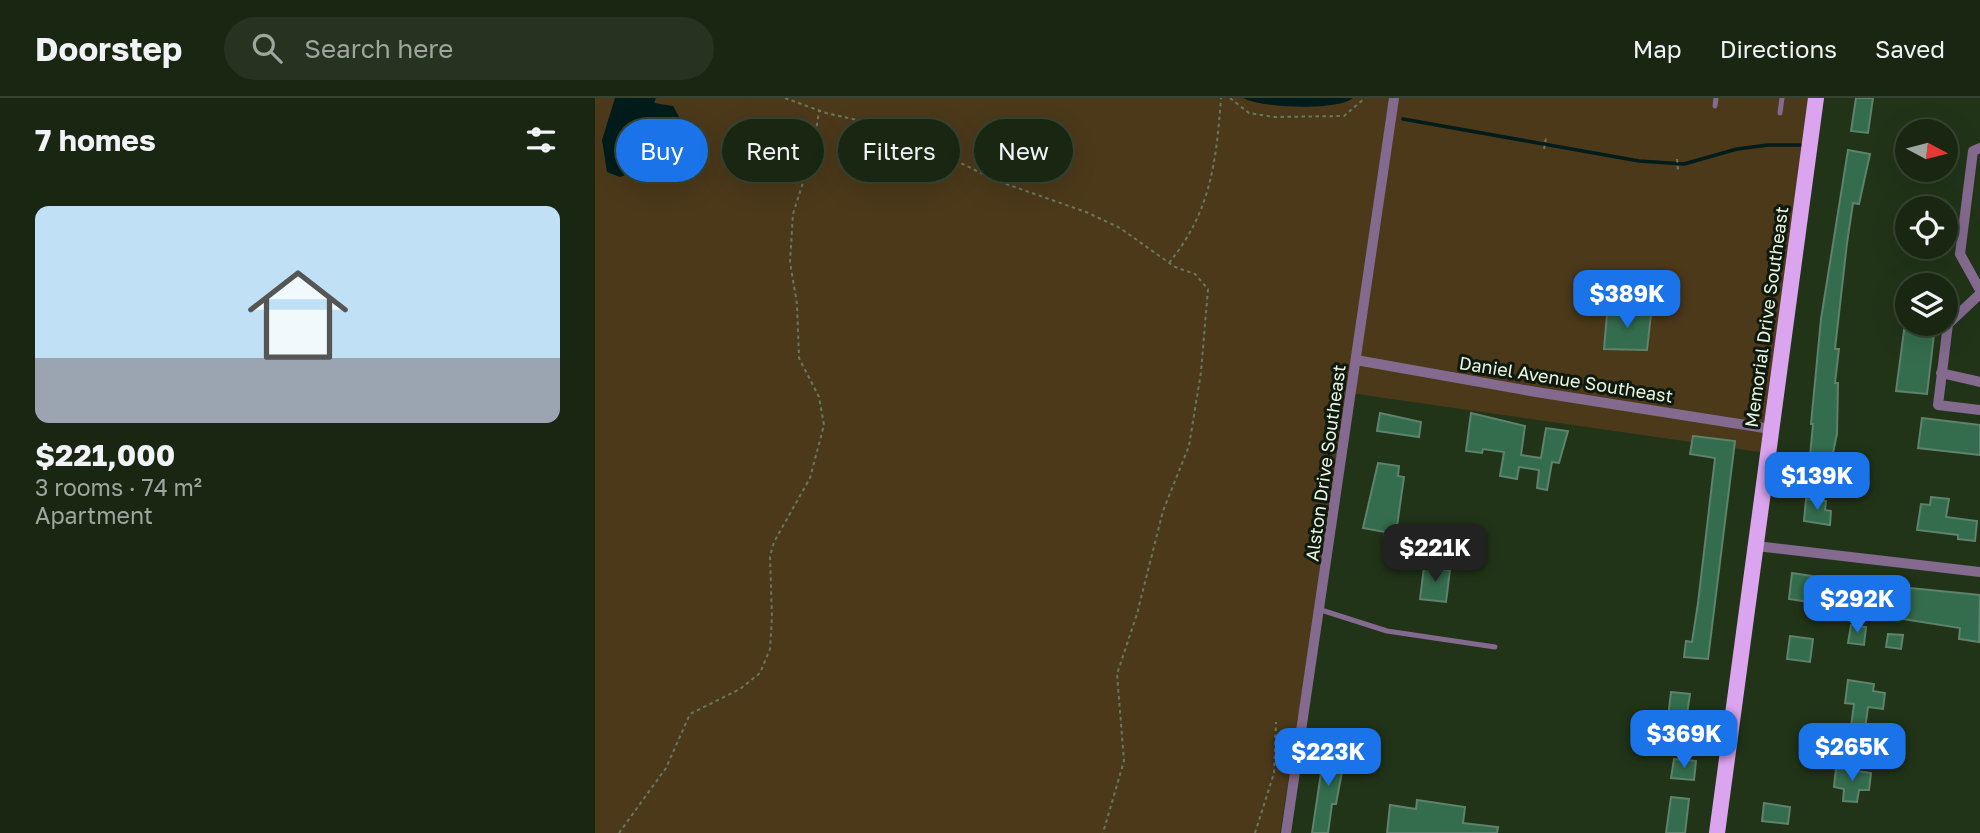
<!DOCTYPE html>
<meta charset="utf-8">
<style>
body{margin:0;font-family:"Golos Text",sans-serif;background:#263320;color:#f1f3f6;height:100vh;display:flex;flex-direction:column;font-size:26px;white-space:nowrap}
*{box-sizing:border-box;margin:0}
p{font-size:23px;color:#9fa59f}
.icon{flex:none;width:38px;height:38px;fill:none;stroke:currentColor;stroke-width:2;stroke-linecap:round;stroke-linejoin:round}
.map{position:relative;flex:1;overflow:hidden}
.drawer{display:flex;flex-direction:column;background:#192712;width:595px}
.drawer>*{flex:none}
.banner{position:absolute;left:21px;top:21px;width:665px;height:63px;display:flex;gap:14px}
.needle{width:46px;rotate:97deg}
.tools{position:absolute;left:1300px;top:21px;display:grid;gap:14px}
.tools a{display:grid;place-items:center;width:63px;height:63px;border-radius:50%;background:#192712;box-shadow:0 7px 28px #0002,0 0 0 2px #374432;font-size:35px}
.price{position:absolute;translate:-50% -60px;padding:0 16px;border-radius:14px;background:#1a73e8;color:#fff;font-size:23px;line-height:46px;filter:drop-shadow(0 2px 4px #0008)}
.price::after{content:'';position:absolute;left:50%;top:42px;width:21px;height:16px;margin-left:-10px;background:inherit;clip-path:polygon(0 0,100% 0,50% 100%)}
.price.active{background:#222;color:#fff}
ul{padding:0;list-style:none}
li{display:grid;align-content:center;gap:14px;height:371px;padding:0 35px}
li span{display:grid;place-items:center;height:217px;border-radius:14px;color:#555}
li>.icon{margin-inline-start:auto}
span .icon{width:126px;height:126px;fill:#fffc;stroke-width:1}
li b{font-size:30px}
h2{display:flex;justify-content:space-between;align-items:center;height:84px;padding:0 35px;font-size:30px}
.tag{padding:0 24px;border-radius:32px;background:#192712;box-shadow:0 7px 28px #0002,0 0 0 2px #374432;font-size:24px;line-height:63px}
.tag.active{background:#1a73e8;color:#fff}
header{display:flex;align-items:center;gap:42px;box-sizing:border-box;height:98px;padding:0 35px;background:#192712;border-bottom:2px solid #374432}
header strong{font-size:33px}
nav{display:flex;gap:38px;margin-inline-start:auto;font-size:24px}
.search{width:490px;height:63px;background:#263320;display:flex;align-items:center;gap:18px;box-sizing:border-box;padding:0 24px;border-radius:38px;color:#9fa59f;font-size:26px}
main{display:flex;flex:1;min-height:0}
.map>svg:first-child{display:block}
.green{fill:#4c391a}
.water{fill:#021b1b}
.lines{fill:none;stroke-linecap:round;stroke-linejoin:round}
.stream{stroke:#021b1b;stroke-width:3.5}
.building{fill:#346d4d;stroke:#5e826b;stroke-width:2}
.path{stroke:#677860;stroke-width:2;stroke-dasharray:3.5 3.5;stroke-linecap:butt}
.service{stroke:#846a8e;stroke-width:5}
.minor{stroke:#846a8e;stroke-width:10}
.primary{stroke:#dba4ef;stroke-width:16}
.labels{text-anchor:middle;stroke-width:6;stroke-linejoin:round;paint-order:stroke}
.street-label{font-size:18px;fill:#e9f6e4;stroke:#10190d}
</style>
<header>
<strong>Doorstep</strong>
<div class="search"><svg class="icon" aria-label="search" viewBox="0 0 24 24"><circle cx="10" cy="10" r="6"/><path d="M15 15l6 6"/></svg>Search here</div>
<nav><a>Map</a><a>Directions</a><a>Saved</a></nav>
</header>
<main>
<section class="drawer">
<h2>7 homes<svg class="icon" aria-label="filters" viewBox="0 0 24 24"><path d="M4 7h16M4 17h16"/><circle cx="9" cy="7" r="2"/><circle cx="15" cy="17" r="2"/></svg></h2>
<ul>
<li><span style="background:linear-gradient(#bfe0f5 70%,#9aa5b1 0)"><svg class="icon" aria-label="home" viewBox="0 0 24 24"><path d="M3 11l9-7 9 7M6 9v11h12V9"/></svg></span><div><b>$221,000</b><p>3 rooms · 74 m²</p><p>Apartment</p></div></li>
</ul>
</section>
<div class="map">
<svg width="1385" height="735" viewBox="0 0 1385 735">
<rect width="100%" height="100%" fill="#213418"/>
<!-- green -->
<path class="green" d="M0,0h1227l-48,356 -424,-61 26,-175 -96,615h-685z"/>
<!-- water -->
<path class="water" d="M20,0h41l-2,5 19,3 6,11 -9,35 -17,13 -33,12 -13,-5 -5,-32z
M648,0h110c-14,13 -93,10 -110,0z"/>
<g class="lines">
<!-- stream -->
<path class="stream" d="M808,21l236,42 45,3 53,-15 31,-4h32"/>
</g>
<!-- building -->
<path class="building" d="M1261,0h17l-5,35 -17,-2z
M1253,52l22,4 -11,50 -6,-1 -6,40 -12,106h4l-4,34h3l-1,51 -10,47 -19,-3 5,-54h-2l10,-105z
M1031,211l25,5 -4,36 -43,-1 3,-35 5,-4 14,2z
M1310,225l30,3 -8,68 -31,-3z
M785,315l41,9 -2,15 -42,-6z
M876,315l54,13 -4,29 20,3 5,-30 22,3 -9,32 -7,-1 -5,28 -10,-2 2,-18 -20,-3 -2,12 -17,-3 4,-24 -21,-3 -1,4 -16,-2z
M1327,320l58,7v30l-62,-7z
M1098,338l42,5 -27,218 -24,-2 2,-16 6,1 6,-39 17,-145 -25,-4z
M783,365l21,3 -1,10 6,1 -9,63 -11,-2 1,-6 -22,-4z
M1336,399l18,2 -3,18 31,4 -2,20 -17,-2v-4l-41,-5 4,-26 9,1z
M1211,401l20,2 -1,9 6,1 -1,14 -26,-4z
M829,469l26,3 -4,32 -26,-3z
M1197,475l27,4 -3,26 -27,-4z
M1305,489l80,8 -1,47 -20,-3 1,-11 -64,-10z
M1256,527l15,2 -2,18 -16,-2z
M1293,536l15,1 -2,14 -15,-2z
M1195,538l23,3 -3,23 -23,-3z
M1253,582l26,4 -1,7 12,2 -2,16 -15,-2 -3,22 34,4 -2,14 -26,-3 -1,7 -31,-4 2,-21 10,1 3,-23 -9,-1z
M1076,594l19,2 -5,34 -18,-2z
M730,648l21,4 -10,54h-4l-4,29h-16z
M1079,661l22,2 -2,19 -23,-2z
M1241,670l35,5 -2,17h-10l-2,12 -14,-1 1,-12 -10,-2z
M1076,699l18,2 -4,34h-19z
M822,702l48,7 -2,16 35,4 -1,6h-110l3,-28 26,4z
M1169,705l26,4 -2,17 -26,-3z"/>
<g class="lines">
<!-- path -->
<path class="path" d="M190,0l41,15 62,14 107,53 91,32 34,16 55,39 20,7 13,15 -7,83 -12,74 -26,65 -26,103 -20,60 7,87 -21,72
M635,0l19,15 25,4 70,-1 21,-18
M949,51l2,-11
M1082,61l1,11
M574,165c42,-52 47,-100 52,-165
M24,735l47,-65 24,-54 50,-25 20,-16 10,-24 2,-32 -2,-61 4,-14 36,-64 14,-53 -5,-28 -20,-39 -2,-54 -7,-42 3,-48 20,-63 6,-40
M660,735l19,-60 2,-51"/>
<!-- service -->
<path class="service" d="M1120,8l1,-8
M1185,15l2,-15
M726,512l66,21 108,16"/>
<!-- minor -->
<path class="minor" d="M1385,50l-7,3 -13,103 20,36
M1385,196l-32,30 -10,81 42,5
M761,262l180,32 235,37
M1346,275l39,9
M1161,448l224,26
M691,735l108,-735"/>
<!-- primary -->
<path class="primary" d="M1122,735l99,-735"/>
</g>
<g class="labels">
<!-- street labels -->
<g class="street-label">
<text transform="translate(1172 219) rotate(-82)" y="6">Memorial Drive Southeast</text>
<text transform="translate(971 282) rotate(9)" y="6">Daniel Avenue Southeast</text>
<text transform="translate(731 365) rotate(-82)" y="6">Alston Drive Southeast</text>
</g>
</g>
</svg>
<div class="tools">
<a><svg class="needle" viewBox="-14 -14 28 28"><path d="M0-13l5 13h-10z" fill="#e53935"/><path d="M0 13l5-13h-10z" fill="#9fa59f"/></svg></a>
<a><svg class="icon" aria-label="locate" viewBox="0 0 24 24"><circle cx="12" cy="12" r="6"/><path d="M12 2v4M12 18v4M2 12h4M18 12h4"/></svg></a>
<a><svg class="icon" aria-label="layers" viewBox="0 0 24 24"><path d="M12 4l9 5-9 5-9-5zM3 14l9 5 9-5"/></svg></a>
</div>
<b class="price" style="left:1032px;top:232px">$389K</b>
<b class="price" style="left:1222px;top:414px">$139K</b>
<b class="price active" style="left:840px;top:486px">$221K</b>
<b class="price" style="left:1262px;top:537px">$292K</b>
<b class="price" style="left:1089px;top:672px">$369K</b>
<b class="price" style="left:1257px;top:685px">$265K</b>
<b class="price" style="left:733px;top:690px">$223K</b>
<div class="banner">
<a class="tag active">Buy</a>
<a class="tag">Rent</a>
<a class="tag">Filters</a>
<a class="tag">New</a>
</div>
</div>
</main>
